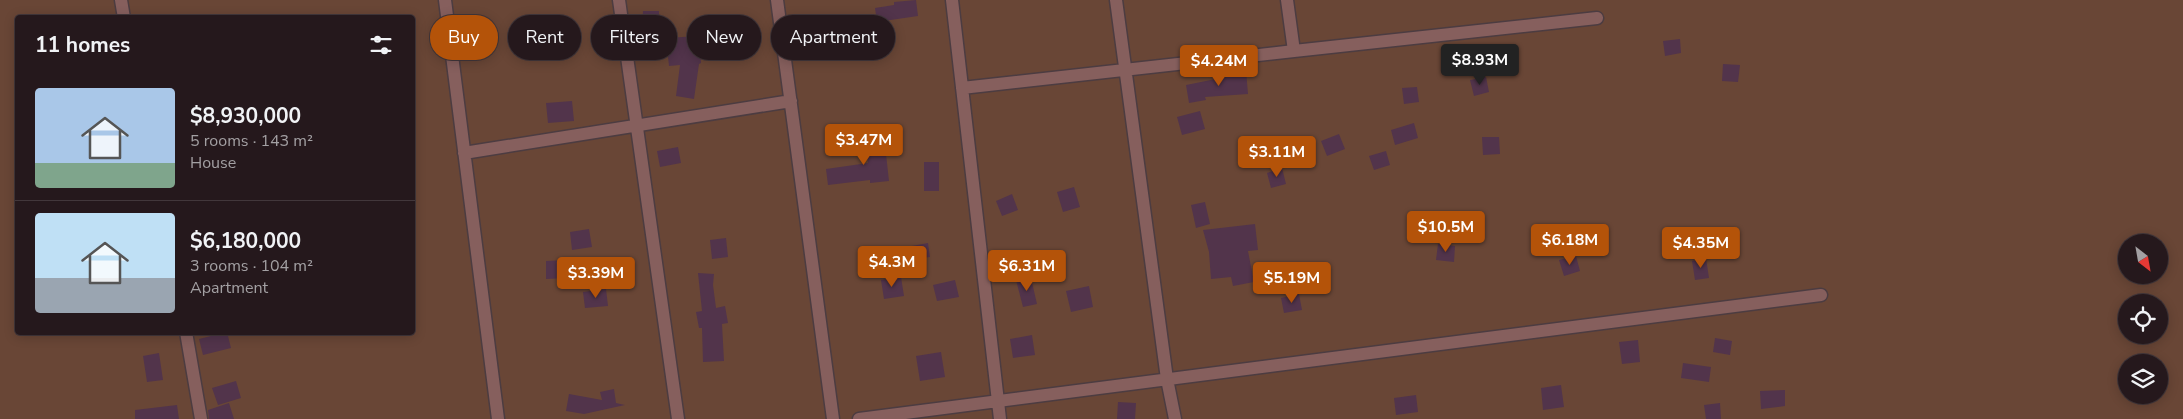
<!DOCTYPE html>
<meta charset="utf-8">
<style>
body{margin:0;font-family:"Nunito Sans",sans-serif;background:#2d2125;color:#f1f3f6;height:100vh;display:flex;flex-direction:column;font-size:19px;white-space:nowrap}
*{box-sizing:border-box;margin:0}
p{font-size:16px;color:#a3a0a3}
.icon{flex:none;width:28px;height:28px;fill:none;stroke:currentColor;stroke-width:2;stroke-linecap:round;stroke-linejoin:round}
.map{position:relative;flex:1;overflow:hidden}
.panel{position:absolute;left:15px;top:15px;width:400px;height:320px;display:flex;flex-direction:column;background:#25181c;border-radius:5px;box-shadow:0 2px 12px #0003,0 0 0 1px #42373b}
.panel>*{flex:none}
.banner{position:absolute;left:430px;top:15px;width:475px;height:45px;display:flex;gap:10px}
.needle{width:32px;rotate:149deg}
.buttons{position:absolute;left:2118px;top:234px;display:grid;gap:10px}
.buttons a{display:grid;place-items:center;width:50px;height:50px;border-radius:50%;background:#25181c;box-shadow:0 2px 12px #0003,0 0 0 1px #42373b;font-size:25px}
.price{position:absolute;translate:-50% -42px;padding:0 11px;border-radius:5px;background:#b45309;color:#fff;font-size:16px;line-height:32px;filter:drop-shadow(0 1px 2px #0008)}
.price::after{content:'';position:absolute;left:50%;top:30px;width:15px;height:11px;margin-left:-8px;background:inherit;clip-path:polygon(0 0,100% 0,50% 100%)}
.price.on{background:#222;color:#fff}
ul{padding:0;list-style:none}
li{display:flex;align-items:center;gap:15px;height:125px;padding:0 20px}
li+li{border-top:1px solid #42373b}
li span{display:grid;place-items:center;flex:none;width:140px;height:100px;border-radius:5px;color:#555}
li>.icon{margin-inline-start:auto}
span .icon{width:60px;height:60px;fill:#fffc;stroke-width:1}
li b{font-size:21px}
h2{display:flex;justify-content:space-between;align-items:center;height:60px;padding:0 20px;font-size:21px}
.chip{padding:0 18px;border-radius:22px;background:#25181c;box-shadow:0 2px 12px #0003,0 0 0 1px #42373b;font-size:18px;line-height:45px}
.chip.on{background:#b45309;color:#fff}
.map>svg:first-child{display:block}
.forest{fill:#694636;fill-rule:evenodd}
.building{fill:#52344b}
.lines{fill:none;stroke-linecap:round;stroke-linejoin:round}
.street-casing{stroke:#4c3c41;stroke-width:15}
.street{stroke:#865f5d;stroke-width:12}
</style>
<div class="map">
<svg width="2183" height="419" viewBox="0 0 2183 419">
<rect width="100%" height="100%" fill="#312025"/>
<!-- forest -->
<path class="forest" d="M0,0h2183v419h-2183zM18,18h394v314h-394zM2126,242h33v33h-33zM2126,302h33v33h-33zM2126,362h33v33h-33z"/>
<!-- building -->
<path class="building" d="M916,0l2,16 -41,6 -2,-14 19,-3v-3z
M643,11h16v16h-17z
M699,36l2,27 -2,1 -5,35 -18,-3 4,-31 -11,1 -3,-28z
M1680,39l1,14 -16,3 -2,-15z
M1723,64l17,1 -2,17 -16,-1z
M1246,70l2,24 -43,3 1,3 -17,3 -3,-18 40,-8 -1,-6z
M1486,77l3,15 -15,4 -4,-16z
M1417,87l2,15 -15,2 -2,-16z
M572,101l2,20 -26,2 -2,-20z
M1200,111l5,18 -23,6 -5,-18z
M1414,123l4,15 -23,7 -4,-15z
M1339,134l6,15 -18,7 -6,-15z
M884,136l5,45 -19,2v-3l-42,5 -2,-16 42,-6 -3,-25z
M1482,137h17l1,17 -17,1z
M678,147l3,16 -21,4 -3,-16z
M1386,151l4,14 -16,5 -5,-14z
M924,162h15v29h-15z
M1282,168l4,16 -15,4 -4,-15z
M1074,187l6,20 -17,5 -6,-20z
M1012,194l6,16 -16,6 -6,-15z
M1205,202l5,22 -14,4 -5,-23z
M1255,224l3,26 -10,1 6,31 -21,4 -2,-9 -20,2 -2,-27 -6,-22z
M589,229l3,18 -20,3 -2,-18z
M1586,232l4,16 -18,5 -4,-16z
M726,238l2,19 -16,2 -2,-19z
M928,243l2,14 -16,2 -2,-13z
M1438,244l17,2 -1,16 -18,-2z
M1576,256l4,15 -16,5 -5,-16z
M1706,258l3,20 -14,2 -3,-19z
M567,260v18l-21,1v-18z
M698,273l16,1 -1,11 3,23 9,-2 3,17 -6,1 2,37 -21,1 -1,-34h-3l-3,-16 6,-1z
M901,277l3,19 -20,3 -3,-19z
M1031,278l6,26 -14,3 -7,-27z
M955,280l4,17 -22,4 -4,-16z
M1089,286l4,21 -22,5 -5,-21z
M606,289l2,17 -23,2 -2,-16z
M1299,294l3,16 -18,3 -3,-15z
M227,332l4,16 -28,7 -4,-16z
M1032,335l3,20 -22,3 -3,-19z
M1715,338l17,3 -2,14 -17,-3z
M1638,340l2,22 -18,2 -3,-22z
M941,352l4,25 -25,4 -4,-25z
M159,353l4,27 -16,2 -4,-26z
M1683,363l28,4 -2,15 -28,-4z
M236,381l5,17 -23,7 -6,-17z
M1561,385l3,22 -21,3 -2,-22z
M614,389l2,14 9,2 -41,9 -18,-3 3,-17 33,6 -2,-8z
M1785,390v16l-24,3 -1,-18z
M1416,395l2,17 -22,3 -2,-17z
M1118,402l18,1 -1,16h-18z
M229,403l5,16h-25l-1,-9z
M1720,403l1,16h-15l-2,-14z
M177,405l2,14h-44v-9z"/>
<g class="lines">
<!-- street casing -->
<g class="street-casing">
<path id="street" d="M121,0l3,18
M445,0l53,419
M619,0l59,419
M777,0l56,419
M952,0l48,419
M1116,0l51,379 8,40
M1294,51l303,-33
M962,88l332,-37 -7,-51
M464,153l327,-52
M186,332l15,87
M859,419l962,-124"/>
</g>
<!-- street -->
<use href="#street" class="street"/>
</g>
</svg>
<div class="buttons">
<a><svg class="needle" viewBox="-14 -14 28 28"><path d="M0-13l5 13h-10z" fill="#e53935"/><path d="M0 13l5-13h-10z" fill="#a3a0a3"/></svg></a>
<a><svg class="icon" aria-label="locate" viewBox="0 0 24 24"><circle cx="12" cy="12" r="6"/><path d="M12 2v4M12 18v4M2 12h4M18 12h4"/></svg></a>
<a><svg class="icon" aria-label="layers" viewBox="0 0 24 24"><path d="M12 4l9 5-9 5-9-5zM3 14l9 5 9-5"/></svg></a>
</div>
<b class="price on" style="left:1480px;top:86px">$8.93M</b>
<b class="price" style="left:1219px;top:87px">$4.24M</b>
<b class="price" style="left:864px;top:166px">$3.47M</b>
<b class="price" style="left:1277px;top:178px">$3.11M</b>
<b class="price" style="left:1446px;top:253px">$10.5M</b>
<b class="price" style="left:1570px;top:266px">$6.18M</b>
<b class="price" style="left:1701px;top:269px">$4.35M</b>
<b class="price" style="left:892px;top:288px">$4.3M</b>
<b class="price" style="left:1027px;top:292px">$6.31M</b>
<b class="price" style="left:596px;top:299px">$3.39M</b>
<b class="price" style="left:1292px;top:304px">$5.19M</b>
<div class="banner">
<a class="chip on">Buy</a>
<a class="chip">Rent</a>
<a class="chip">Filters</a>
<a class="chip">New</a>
<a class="chip">Apartment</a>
</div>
<section class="panel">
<h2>11 homes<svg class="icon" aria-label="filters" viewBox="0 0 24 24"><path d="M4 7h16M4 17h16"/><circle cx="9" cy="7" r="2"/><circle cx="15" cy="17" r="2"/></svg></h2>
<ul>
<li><span style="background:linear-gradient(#a9c7e8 75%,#7fa58c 0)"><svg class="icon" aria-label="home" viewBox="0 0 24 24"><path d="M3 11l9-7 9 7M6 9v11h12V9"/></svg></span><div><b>$8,930,000</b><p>5 rooms · 143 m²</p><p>House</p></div></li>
<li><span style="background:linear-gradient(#bfe0f5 65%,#9aa5b1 0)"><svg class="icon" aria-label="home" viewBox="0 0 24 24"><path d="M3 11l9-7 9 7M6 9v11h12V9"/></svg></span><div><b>$6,180,000</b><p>3 rooms · 104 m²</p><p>Apartment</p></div></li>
</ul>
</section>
</div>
